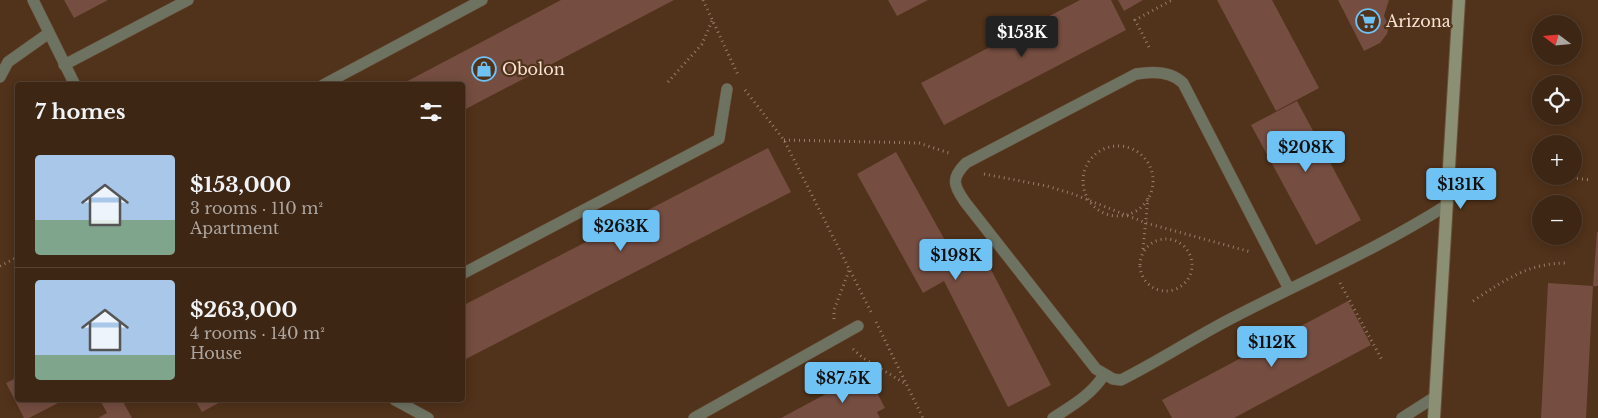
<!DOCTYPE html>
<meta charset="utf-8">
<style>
body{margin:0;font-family:"Libre Baskerville",serif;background:#442e1d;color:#f1f3f6;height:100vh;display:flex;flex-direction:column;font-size:19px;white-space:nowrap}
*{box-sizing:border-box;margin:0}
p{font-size:16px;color:#ada5a0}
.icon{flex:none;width:28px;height:28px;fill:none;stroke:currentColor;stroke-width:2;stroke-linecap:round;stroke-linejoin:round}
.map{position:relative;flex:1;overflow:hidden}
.panel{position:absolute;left:15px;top:82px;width:450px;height:320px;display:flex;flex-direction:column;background:#3d2614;border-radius:5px;box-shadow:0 2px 12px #0003,0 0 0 1px #564334}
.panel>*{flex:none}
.needle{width:32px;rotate:286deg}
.controls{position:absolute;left:1532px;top:15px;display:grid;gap:10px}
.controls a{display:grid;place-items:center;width:50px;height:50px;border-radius:50%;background:#3d2614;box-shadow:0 2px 12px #0003,0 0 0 1px #564334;font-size:25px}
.price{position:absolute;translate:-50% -42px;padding:0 11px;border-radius:5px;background:#6fc2f4;color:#111;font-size:16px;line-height:32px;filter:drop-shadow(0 1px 2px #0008)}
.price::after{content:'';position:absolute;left:50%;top:30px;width:15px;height:11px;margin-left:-8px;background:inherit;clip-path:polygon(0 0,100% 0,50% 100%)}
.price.selected{background:#222;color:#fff}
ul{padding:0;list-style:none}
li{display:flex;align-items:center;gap:15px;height:125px;padding:0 20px}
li+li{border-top:1px solid #564334}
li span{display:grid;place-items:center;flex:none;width:140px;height:100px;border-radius:5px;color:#555}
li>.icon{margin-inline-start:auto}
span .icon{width:60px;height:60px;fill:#fffc;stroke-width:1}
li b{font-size:21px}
h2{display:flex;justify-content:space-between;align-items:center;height:60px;padding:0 20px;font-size:21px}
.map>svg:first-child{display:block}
.building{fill:#754d41}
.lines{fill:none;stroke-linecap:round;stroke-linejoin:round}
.lane-casing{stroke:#6b4e38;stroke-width:12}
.secondary-casing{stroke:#6b4e38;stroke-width:14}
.path{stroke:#987e6a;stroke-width:3;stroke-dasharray:1 4;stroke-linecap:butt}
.lane{stroke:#6e7261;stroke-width:11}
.secondary{stroke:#8b9075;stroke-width:12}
.labels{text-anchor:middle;stroke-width:4.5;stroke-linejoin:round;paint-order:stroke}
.poi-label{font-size:16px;fill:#f6e2d4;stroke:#51321a;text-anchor:start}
</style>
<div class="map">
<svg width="1598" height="418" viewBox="0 0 1598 418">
<rect width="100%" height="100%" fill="#51321a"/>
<!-- building -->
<path class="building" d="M64,0h44l-34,18z
M561,0h113l-212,111v-26h-62z
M888,0h40l-31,16z
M1080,0h31l15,30 -182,95 -23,-42z
M1118,0h25l-19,11z
M1217,0h55l47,88 -43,23z
M1338,0h51l-5,16 5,10 -2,8 -7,9 -16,8z
M1297,101l64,119 -45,25 -65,-120z
M768,148l23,44 -329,169v-55z
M896,152l66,119 -6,4 30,-15 65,125 -43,22 -64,-126 -21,12 -66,-119z
M1597,232h1v54h-5z
M1548,283l45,3 -7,132h-45z
M1348,301l23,44 -137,73h-62l-10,-18z
M18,377v23l42,2 -31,16h-5l-18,-35z
M850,381l3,5 10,-5 5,9 6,-3 11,21 -8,4 3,6h-99z
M100,400h22l10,18h-34l9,-5z
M195,400h29l-22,12z"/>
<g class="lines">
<!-- lane casing -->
<g class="lane-casing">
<path id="lane" d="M33,0l42,85
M64,65l124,-65
M0,77l8,-15 41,-29
M323,85l159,-85
M462,274l257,-135 8,-50
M1289,289l-106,-206c-12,-12 -30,-12 -47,-9l-170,89c-15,15 -13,22 -1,39l131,167 17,10 8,1c40,-20 77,-45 117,-65 70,-36 143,-68 209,-110
M395,400l33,18
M694,418l164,-92
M1053,418c20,-13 38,-23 51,-43
M1402,418l33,-21"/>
</g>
<!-- secondary casing -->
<g class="secondary-casing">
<path id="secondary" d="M1434,418l25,-418"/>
</g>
<!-- path -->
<path class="path" d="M703,0l35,75
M1149,47l-14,-27 37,-20
M668,82l34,-38 10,-23
M745,90l39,50 88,174
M784,140l135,3 33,11
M1083 181a35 35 0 1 1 70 0a35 35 0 1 1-70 0Z
M984,174l63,12 26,8 73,29 105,29
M1572,178l19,2
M1140 265a26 26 0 1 1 52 0a26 26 0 1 1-52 0Z
M1143,249l5,-51
M0,266l18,-9
M1340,283l42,77
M1473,301c32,-21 55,-38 94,-38
M834,319v-9l16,-42
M876,322l47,96
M853,349l10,9 43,26"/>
<!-- lane -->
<use href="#lane" class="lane"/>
<!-- secondary -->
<use href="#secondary" class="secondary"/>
</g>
<!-- icons -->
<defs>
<g id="supermarket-ring" transform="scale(1.25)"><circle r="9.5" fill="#51321a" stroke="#6fc2f4" stroke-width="1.5"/><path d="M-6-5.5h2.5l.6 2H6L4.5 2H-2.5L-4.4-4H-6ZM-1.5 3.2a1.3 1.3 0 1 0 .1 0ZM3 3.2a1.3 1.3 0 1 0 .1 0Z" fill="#6fc2f4"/></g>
<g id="shop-ring" transform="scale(1.25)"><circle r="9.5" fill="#51321a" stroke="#6fc2f4" stroke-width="1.5"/><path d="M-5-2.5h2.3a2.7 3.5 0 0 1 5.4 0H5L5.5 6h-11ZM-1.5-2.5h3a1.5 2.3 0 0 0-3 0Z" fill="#6fc2f4"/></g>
</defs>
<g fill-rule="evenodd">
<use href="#supermarket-ring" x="1368" y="21"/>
<use href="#shop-ring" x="484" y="69"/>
</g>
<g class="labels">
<!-- poi labels -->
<g class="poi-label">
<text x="1386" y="27">Arizona</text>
<text x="502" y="75">Obolon</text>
</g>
</g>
</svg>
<div class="controls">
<a><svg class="needle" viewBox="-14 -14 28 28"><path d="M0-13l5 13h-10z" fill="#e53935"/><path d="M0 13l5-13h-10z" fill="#ada5a0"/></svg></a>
<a><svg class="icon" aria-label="locate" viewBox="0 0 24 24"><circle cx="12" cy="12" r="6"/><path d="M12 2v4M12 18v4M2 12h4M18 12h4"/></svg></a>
<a>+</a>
<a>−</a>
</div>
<b class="price selected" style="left:1022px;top:58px">$153K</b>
<b class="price" style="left:1306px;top:173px">$208K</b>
<b class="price" style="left:1461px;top:210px">$131K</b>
<b class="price" style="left:621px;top:252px">$263K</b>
<b class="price" style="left:956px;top:281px">$198K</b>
<b class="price" style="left:1272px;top:368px">$112K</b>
<b class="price" style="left:843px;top:404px">$87.5K</b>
<section class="panel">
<h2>7 homes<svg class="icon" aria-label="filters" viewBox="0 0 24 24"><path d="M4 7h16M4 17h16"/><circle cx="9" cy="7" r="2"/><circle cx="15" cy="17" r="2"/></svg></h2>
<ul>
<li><span style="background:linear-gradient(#a9c7e8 65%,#7fa58c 0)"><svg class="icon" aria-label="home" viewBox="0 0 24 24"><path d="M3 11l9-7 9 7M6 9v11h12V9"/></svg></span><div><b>$153,000</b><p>3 rooms · 110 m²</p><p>Apartment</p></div></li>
<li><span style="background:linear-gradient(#a9c7e8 75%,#7fa58c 0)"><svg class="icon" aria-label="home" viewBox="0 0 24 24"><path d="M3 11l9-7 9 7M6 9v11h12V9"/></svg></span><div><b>$263,000</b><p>4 rooms · 140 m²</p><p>House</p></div></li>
</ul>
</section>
</div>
